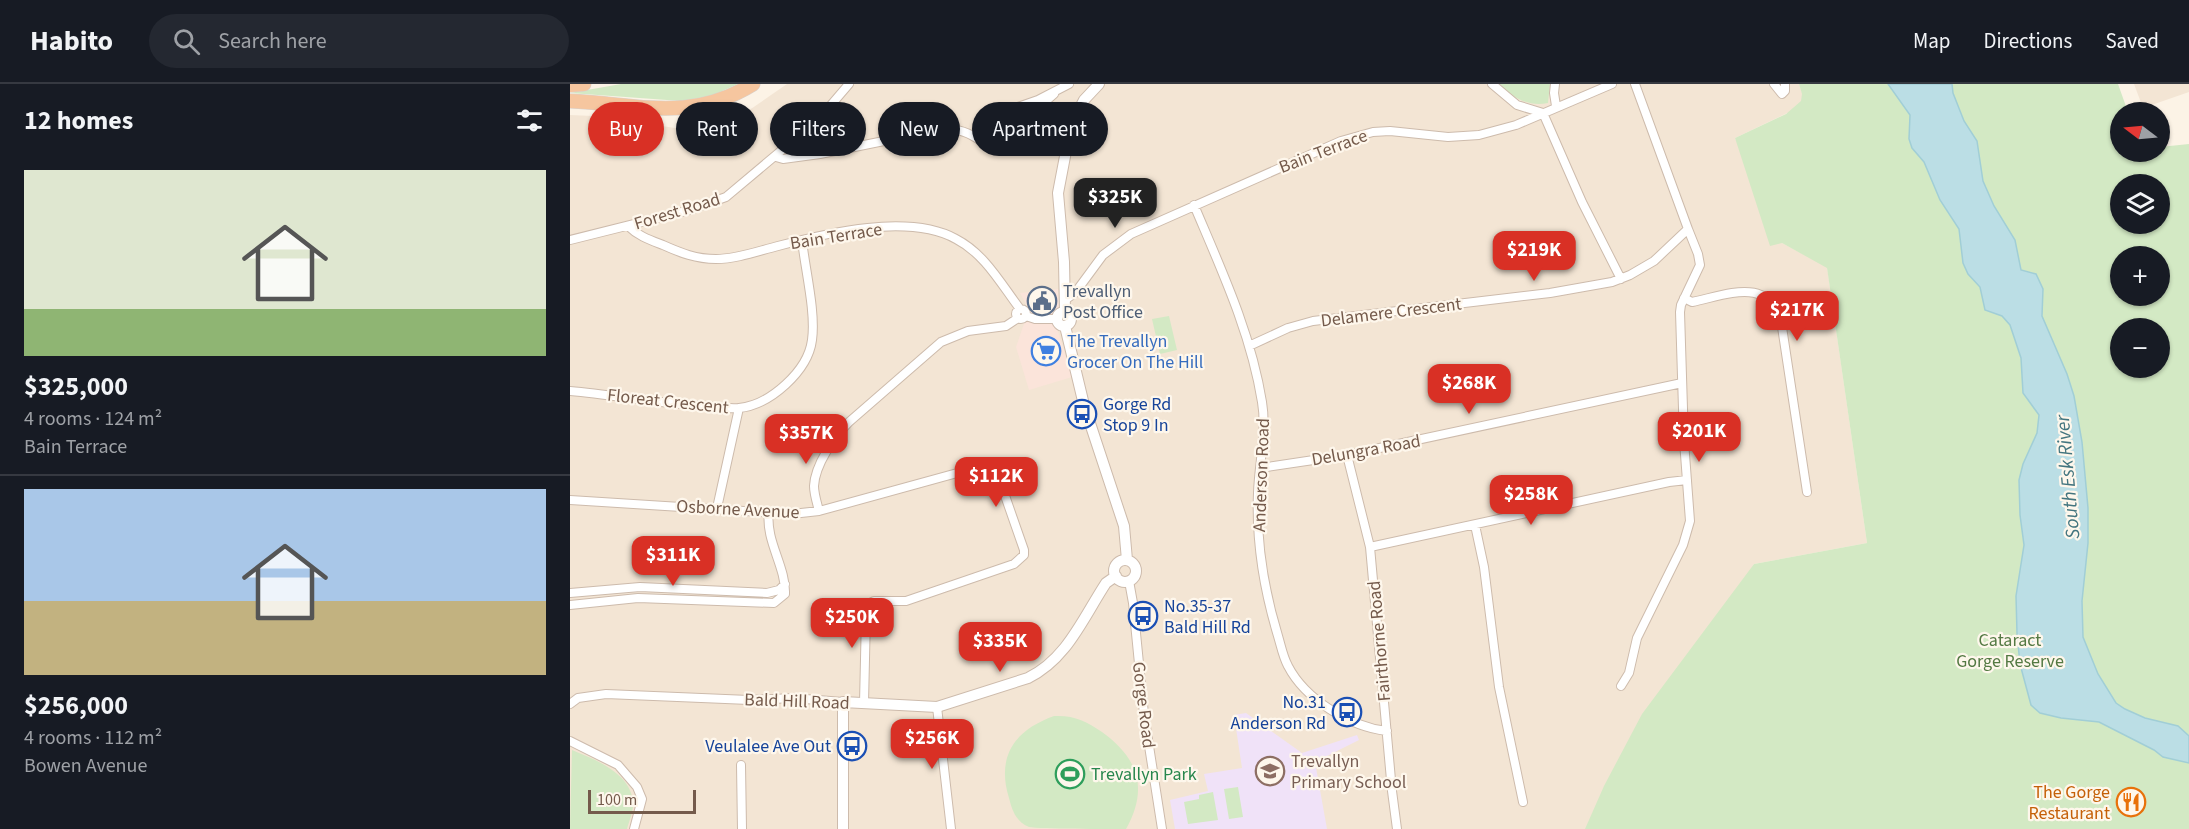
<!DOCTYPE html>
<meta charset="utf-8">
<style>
body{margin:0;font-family:"Source Sans 3",sans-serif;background:#242831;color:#f1f3f6;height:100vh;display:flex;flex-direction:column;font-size:22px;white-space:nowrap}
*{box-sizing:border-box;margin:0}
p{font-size:20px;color:#9ea1a6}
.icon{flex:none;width:33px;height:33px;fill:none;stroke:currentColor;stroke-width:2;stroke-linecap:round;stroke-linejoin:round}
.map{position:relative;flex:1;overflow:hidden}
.side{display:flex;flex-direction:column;background:#171b24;width:570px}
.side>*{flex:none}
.guide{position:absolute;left:18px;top:18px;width:570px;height:54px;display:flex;gap:12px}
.needle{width:39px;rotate:286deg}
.controls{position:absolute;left:1540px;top:18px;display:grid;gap:12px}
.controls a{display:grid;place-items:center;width:60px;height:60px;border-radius:50%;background:#171b24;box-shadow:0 2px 4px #0004;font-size:30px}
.scale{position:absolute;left:18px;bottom:15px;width:108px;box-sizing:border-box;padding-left:6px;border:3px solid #745a4b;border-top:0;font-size:16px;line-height:21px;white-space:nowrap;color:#745a4b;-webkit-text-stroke:4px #fef7ec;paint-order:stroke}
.price{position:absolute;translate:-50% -51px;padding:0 14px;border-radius:12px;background:#d93025;color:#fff;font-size:20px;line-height:39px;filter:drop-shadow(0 2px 3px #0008)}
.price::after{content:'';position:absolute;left:50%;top:36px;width:18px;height:14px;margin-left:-9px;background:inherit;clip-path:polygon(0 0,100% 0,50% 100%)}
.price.current{background:#222;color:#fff}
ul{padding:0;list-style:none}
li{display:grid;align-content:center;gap:12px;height:318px;padding:0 24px}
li+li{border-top:2px solid #363941}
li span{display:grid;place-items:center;height:186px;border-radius:0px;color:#555}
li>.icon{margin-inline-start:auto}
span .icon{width:108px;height:108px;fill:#fffc;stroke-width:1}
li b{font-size:26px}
h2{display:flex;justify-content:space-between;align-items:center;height:72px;padding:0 24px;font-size:26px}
.pill{padding:0 21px;border-radius:27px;background:#171b24;box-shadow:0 2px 4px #0004;font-size:21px;line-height:54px}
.pill.current{background:#d93025;color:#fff}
header{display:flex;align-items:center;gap:36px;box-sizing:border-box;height:84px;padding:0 30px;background:#171b24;border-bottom:2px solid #363941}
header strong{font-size:28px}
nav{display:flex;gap:33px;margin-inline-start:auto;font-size:21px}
.search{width:420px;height:54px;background:#242831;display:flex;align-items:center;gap:15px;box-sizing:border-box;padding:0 21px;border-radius:33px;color:#9ea1a6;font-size:22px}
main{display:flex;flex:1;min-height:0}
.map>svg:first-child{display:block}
.residential{fill:#f3e5d4}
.commercial{fill:#fbe4da}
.education{fill:#f0e2f8}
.green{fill:#d3e9c4;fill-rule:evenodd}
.water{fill:#bbdee5;stroke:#a1ced6;stroke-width:1.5}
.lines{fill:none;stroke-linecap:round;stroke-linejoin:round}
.minor-casing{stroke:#cdbbac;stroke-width:10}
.tertiary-casing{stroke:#cdbbac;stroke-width:12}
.trunk-casing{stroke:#d8d1cd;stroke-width:15}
.minor{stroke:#fff;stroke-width:8}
.tertiary{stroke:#fff;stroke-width:10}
.trunk{stroke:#f6c69f;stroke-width:14}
.labels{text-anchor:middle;stroke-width:4.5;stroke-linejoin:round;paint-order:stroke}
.street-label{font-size:18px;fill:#745a4b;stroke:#fef7ec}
.service-label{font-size:18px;fill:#4e5e75;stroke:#fef7ec;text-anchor:start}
.shop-label{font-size:18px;fill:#366cbe;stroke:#fef7ec;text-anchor:start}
.transit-label{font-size:18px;fill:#164399;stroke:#fef7ec;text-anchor:start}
.park-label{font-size:18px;fill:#547943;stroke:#fef7ec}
.education-label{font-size:18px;fill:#785e54;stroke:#fef7ec;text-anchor:start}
.leisure-label{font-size:18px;fill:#27864d;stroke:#fef7ec;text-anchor:start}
.food-label{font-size:18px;fill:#c56008;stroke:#fef7ec;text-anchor:end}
.water-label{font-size:20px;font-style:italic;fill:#43757f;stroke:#fef7ec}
</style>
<header>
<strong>Habito</strong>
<div class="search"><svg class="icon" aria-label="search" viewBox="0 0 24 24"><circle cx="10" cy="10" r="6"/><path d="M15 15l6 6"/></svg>Search here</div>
<nav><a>Map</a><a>Directions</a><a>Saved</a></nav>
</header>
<main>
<section class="side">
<h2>12 homes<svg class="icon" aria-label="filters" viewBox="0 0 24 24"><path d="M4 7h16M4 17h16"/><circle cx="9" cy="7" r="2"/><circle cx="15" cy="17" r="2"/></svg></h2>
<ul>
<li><span style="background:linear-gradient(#dfe7d0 75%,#8fb573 0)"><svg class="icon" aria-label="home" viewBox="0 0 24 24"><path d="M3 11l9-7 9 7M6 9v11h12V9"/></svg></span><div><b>$325,000</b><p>4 rooms · 124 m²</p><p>Bain Terrace</p></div></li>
<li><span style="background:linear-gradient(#a9c7e8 60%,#c2b280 0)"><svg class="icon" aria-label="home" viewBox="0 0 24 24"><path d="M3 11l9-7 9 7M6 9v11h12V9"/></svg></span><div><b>$256,000</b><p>4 rooms · 112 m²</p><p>Bowen Avenue</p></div></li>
</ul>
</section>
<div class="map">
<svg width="1619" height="745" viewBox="0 0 1619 745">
<rect width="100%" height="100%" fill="#fcf3e6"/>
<!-- residential -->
<path class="residential" d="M217,0h1012l7,20 -71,34 47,105 45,24 40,276 -113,21 -166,265h-1018v-714l23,1 89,13 63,-16z
M1564,0h55v8l-46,16z"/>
<!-- commercial -->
<path class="commercial" d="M488,205l1,20 -6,6 19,62 -43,13 -13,-43 11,-32v-9l-7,-13z"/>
<!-- education -->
<path class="education" d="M676,629l56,40 55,-18 2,5 -44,22 12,67h-152l-5,-29 38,-9 -4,-17 38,-6 -8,-53z"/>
<!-- green -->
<path class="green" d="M51,0h117l-27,12 -30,5 -111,-8z
M929,0h51l-2,19c-20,4 -35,-5 -49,-19z
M1229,0h319l10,28h-7v40h39v-5l29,-3v685h-604l19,-43 38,-72 112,-150 113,-21 -40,-275 -45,-25 -12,3 -35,-108 51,-24 15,-13 1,-7zM1551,100h39v40h-39zM1551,172h39v40h-39zM1551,244h39v40h-39z
M599,232l8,34 -17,4 -8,-35z
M484,632c20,-1 32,5 48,16 36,26 47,56 24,97 -17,0 -86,0 -97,-2 -13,-5 -17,-17 -20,-29 -13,-42 6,-68 45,-82z
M2,666c22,9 59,23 61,52 1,8 -4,19 -6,27h-57z
M668,703l5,30 -14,2 -5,-30z
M643,708l5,28 -30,4 -4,-22 15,-3v-4z"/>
<!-- water -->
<path class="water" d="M1318,0h64l1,9 11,28 13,20 6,40 11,25 21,34 6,30 15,4 7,15 -1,27 25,58 7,22 8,46 6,66v35l-6,58 1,36 15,37 18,29 9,6 20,9 33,8 11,10v27l-26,-6 -9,-7 -55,-28 -38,-4 -21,-5 -9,-8 -11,-41 -3,-31 -1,-37 8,-51 -4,-30 -1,-35 4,-16 14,-31 2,-18 -16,-22 -2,-35 -11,-33 -8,-9 -17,-6 -5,-23 -12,-13 -5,-11 -4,-34 -19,-29 -16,-38 -12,-14 -3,-9 1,-24z"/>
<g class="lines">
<!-- minor casing -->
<g class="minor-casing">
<path id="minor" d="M922,0l25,21 26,8 39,89 39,77
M985,0l-1,9 2,13
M1204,0l8,10 3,-3v-7
M409,55l18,1 8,-3 49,-43
M206,73l7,2 37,-5 118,-24c16,-2 26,0 40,9l15,-9 9,-13 10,-8 26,-9 31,-16
M624,121c27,64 57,128 68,197 5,30 -3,61 -4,91 -2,48 6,97 20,143 3,10 5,21 10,30 17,33 62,61 99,65
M58,142c10,10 22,14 35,19 18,8 33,14 53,14 21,0 42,-8 62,-13 49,-13 131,-33 178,-7 29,15 45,45 64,70
M0,156l120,-30 36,-13 93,-78 30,-35
M1114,214l8,4c38,-8 79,-27 90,25l25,165
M495,216l10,-7 28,-38 28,-21 210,-93 32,-9 17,-1 58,6 31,-2 37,-10 96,-41
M446 230a5 5 0 1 1 10 0a5 5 0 1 1-10 0Z
M456,232l9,3h22
M679,262l39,-18 25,-7 237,-28 62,-11 18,-7 24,-14 34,-32 -53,-145
M0,307c46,4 91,13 137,15 10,1 22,3 32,2 31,-3 69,-37 73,-68 4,-28 -7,-71 -10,-100
M777,371l23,92 22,244 5,38
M690,384l87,-13 335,-72
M0,416l222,14 27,-3c-2,-8 -5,-17 -5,-25 1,-21 20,-49 35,-64l92,-80 27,-11 38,-5 12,-8
M147,424l22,-100
M249,427l160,-44c13,1 18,10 23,20l22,63v5l-10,9 -108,37h-32l-4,2 -4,12 -2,88
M905,441l9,42 15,120 24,115
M800,463l299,-65 18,-2
M559,497l4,22 11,111 18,115
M0,509l70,-6 127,6 12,-3 6,-6
M0,521l68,-7 136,5 11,-9c1,-28 -20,-53 -16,-82
M1051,602l8,-13 8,-35 46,-93 7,-24 -6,-80 -4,-129 1,-7 19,-40 -2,-11 -10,-25
M0,620l8,-6 28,-4 143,6 44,-2 50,4
M367,623l14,122
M0,657l48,24 19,22 5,12 -8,30
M171,681l1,64"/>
</g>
<!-- tertiary casing -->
<g class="tertiary-casing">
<path id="tertiary" d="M487 235a7 7 0 1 1 14 0a7 7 0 1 1-14 0Z
M495,228l-1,-50 -6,-69 13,-68 13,-25 15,-16
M495,242l19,79 40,121 3,34
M544 487a11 11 0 1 1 22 0a11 11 0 1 1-22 0Z
M273,745v-127l94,5 91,-29c39,-19 55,-60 78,-95l10,-7"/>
</g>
<!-- trunk casing -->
<g class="trunk-casing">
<path id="trunk" d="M0,1l14,-1
M0,17c68,3 120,22 183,-17"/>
</g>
<!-- minor -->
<use href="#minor" class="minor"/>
<!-- tertiary -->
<use href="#tertiary" class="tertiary"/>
<!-- trunk -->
<use href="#trunk" class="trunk"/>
</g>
<!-- icons -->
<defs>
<g id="civic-ring" transform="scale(1.5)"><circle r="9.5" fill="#fef7ec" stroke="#5c6f8a" stroke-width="1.5"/><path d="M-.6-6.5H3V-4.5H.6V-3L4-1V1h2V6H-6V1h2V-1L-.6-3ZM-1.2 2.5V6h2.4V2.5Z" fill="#5c6f8a"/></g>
<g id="supermarket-ring" transform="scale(1.5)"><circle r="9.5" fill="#fef7ec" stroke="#3f7fe0" stroke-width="1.5"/><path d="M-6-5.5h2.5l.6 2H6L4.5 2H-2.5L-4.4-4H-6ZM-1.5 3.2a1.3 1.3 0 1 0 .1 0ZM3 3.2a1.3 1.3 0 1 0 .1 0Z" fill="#3f7fe0"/></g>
<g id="bus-ring" transform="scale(1.5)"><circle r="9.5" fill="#fef7ec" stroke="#1a4fb4" stroke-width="1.5"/><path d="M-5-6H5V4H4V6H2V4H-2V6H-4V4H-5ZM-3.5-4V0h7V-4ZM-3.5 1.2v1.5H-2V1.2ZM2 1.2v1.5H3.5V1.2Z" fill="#1a4fb4"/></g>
<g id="school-ring" transform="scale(1.5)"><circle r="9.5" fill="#fef7ec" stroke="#8d6e63" stroke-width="1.5"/><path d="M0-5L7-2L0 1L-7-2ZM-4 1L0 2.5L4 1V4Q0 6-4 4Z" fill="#8d6e63"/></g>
<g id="stadium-ring" transform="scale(1.5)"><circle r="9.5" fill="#fef7ec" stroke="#2e9e5b" stroke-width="1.5"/><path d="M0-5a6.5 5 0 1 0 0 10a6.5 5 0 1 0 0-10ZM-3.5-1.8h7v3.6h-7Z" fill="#2e9e5b"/></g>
<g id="restaurant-ring" transform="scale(1.5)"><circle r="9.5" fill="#fef7ec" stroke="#e8710a" stroke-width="1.5"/><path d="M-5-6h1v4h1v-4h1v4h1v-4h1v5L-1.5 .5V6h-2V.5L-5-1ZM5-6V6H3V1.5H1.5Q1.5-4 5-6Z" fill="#e8710a"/></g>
</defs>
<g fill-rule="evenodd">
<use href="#civic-ring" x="472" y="217"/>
<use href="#supermarket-ring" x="476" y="267"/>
<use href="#bus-ring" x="512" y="330"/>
<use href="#bus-ring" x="573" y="532"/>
<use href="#bus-ring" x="777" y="628"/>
<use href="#bus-ring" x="282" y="662"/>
<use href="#school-ring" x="700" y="687"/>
<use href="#stadium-ring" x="500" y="690"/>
<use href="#restaurant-ring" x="1561" y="718"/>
</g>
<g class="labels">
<!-- street labels -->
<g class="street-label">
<text transform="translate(753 67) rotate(-21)" y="6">Bain Terrace</text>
<text transform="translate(107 127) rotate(-17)" y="6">Forest Road</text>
<text transform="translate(266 152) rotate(-9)" y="6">Bain Terrace</text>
<text transform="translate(821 228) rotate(-7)" y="6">Delamere Crescent</text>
<text transform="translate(98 317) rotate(6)" y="6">Floreat Crescent</text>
<text transform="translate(796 366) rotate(-10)" y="6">Delungra Road</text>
<text transform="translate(691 391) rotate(-88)" y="6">Anderson Road</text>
<text transform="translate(168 425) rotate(3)" y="6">Osborne Avenue</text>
<text transform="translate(809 557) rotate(-95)" y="6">Fairthorne Road</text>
<text transform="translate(227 617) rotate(2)" y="6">Bald Hill Road</text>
<text transform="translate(574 621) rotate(83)" y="6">Gorge Road</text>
</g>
<!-- service labels -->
<g class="service-label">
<text x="493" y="213">Trevallyn<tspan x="493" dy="21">Post Office</tspan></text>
</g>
<!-- shop labels -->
<g class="shop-label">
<text x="497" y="263">The Trevallyn<tspan x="497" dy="21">Grocer On The Hill</tspan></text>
</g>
<!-- transit labels -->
<g class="transit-label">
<text x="533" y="326">Gorge Rd<tspan x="533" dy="21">Stop 9 In</tspan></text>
<text x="594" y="528">No.35-37<tspan x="594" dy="21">Bald Hill Rd</tspan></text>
<text x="756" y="624" text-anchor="end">No.31<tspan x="756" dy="21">Anderson Rd</tspan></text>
<text x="261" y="668" text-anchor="end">Veulalee Ave Out</text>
</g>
<!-- park labels -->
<g class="park-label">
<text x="1440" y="562">Cataract<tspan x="1440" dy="21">Gorge Reserve</tspan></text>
</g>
<!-- education labels -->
<g class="education-label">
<text x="721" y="683">Trevallyn<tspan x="721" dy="21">Primary School</tspan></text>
</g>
<!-- leisure labels -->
<g class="leisure-label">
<text x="521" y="696">Trevallyn Park</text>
</g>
<!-- food labels -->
<g class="food-label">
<text x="1540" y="714">The Gorge<tspan x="1540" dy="21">Restaurant</tspan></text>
</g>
<!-- water labels -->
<g class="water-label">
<text transform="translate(1497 393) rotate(-95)" y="7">South Esk River</text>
</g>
</g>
</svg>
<div class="controls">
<a><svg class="needle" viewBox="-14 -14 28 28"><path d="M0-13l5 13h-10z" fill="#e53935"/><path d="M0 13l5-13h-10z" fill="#9ea1a6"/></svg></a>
<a><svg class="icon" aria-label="layers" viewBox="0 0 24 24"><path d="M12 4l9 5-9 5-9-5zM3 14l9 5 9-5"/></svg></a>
<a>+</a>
<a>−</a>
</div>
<div class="scale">100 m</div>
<b class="price current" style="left:545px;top:145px">$325K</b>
<b class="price" style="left:964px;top:198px">$219K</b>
<b class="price" style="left:1227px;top:258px">$217K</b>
<b class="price" style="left:899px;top:331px">$268K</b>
<b class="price" style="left:1129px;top:379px">$201K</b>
<b class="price" style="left:236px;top:381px">$357K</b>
<b class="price" style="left:426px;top:424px">$112K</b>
<b class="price" style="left:961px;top:442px">$258K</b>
<b class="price" style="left:103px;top:503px">$311K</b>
<b class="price" style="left:282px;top:565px">$250K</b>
<b class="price" style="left:430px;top:589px">$335K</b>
<b class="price" style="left:362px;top:686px">$256K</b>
<div class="guide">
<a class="pill current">Buy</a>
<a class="pill">Rent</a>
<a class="pill">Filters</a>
<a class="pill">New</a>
<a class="pill">Apartment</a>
</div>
</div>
</main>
